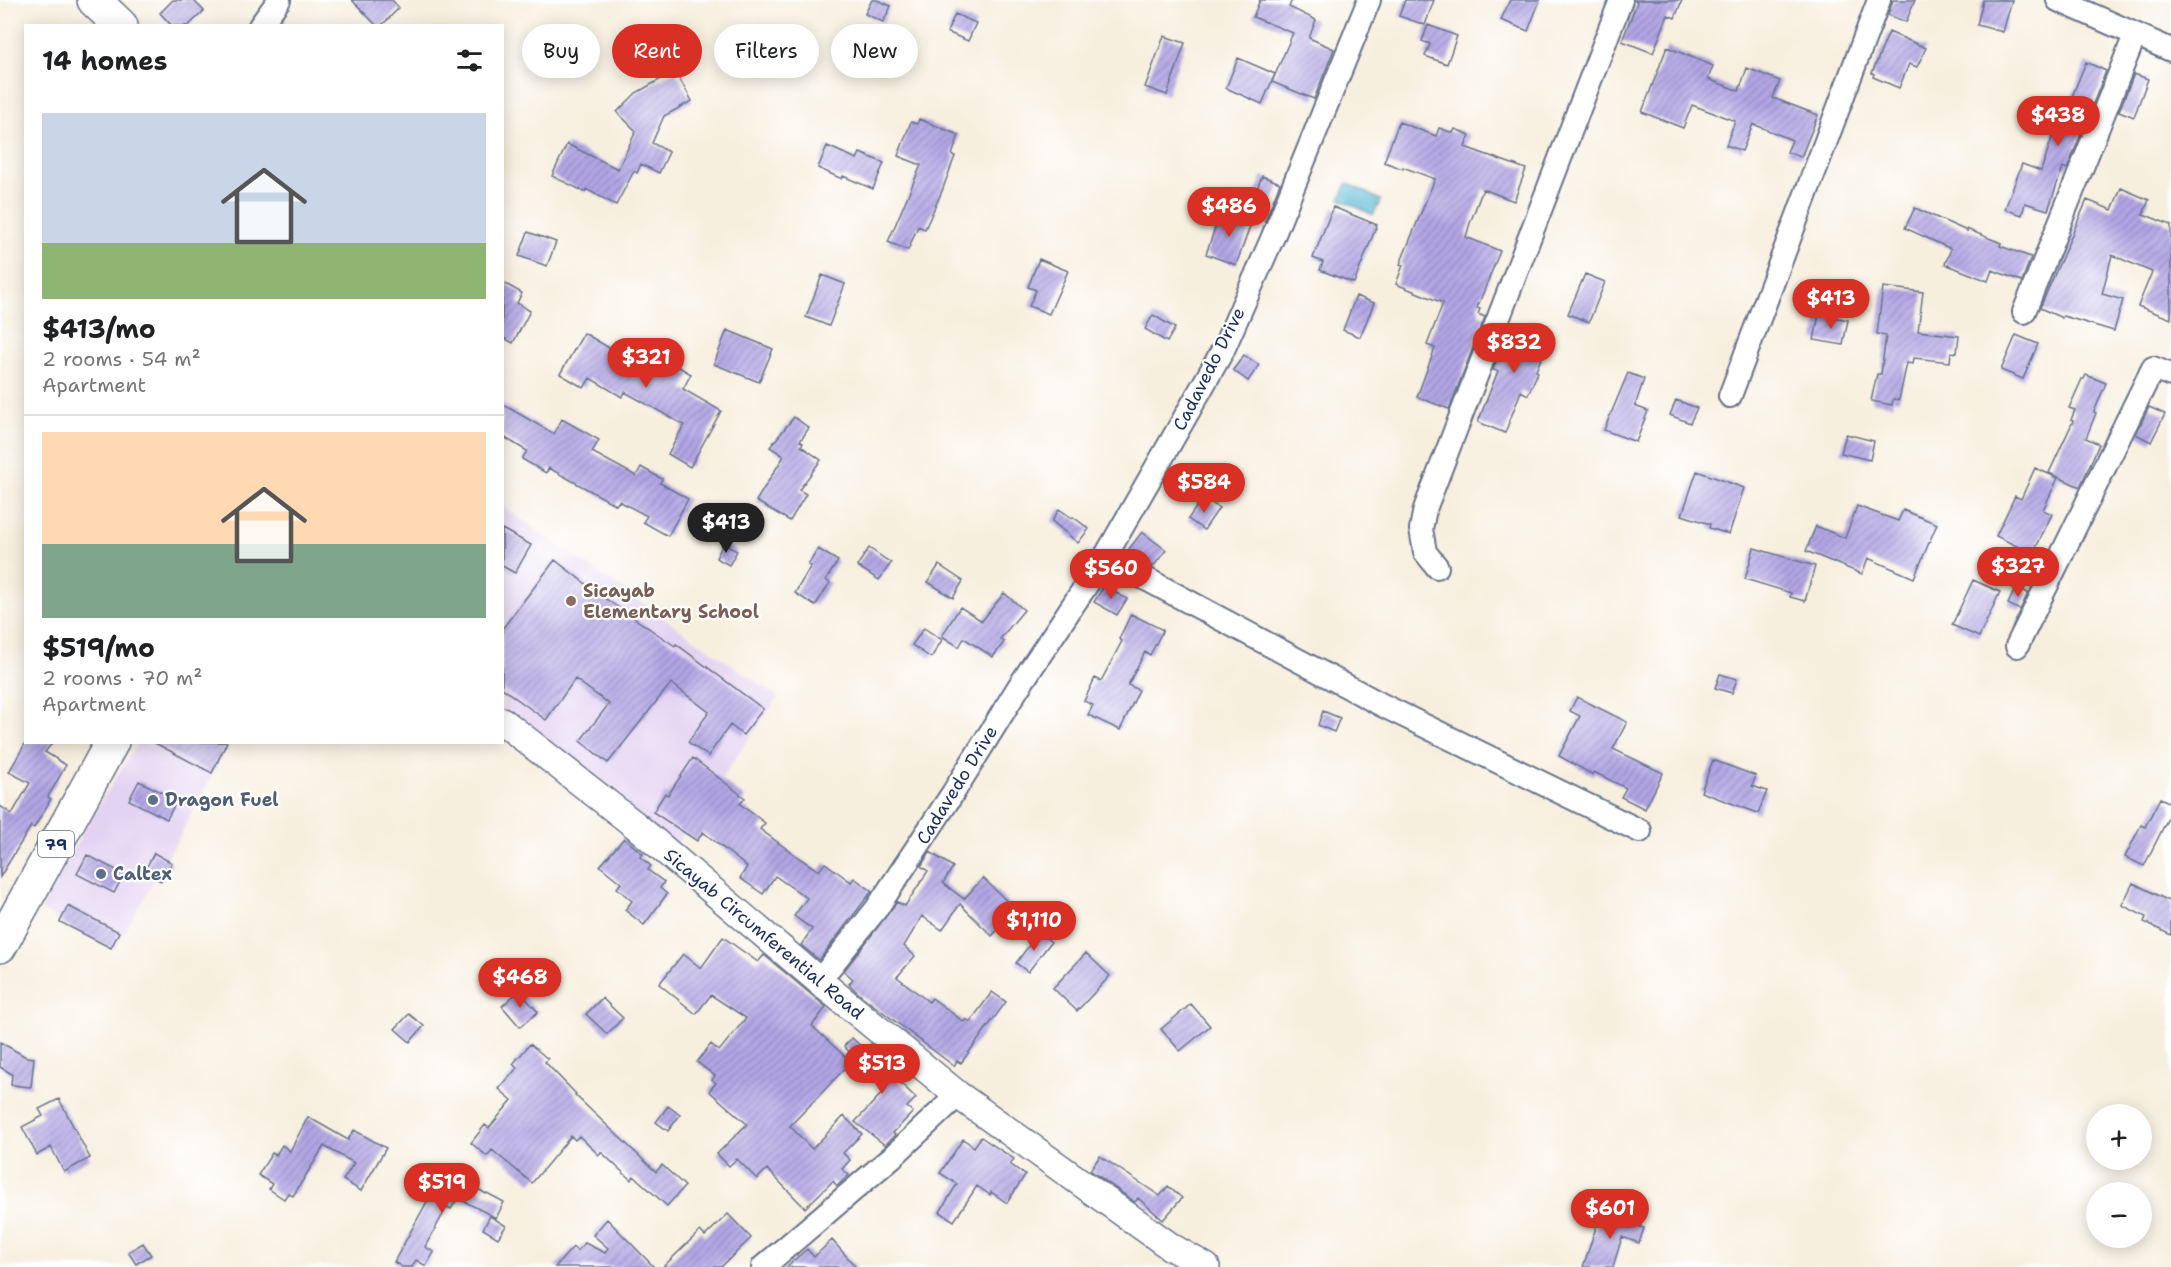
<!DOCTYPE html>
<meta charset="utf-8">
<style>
body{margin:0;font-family:"Shantell Sans",sans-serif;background:#f2f2f2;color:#202124;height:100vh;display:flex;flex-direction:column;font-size:22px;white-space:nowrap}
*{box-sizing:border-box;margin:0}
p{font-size:20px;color:#757577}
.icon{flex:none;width:33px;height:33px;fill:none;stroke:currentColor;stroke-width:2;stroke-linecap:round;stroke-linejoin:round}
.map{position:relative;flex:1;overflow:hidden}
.sheet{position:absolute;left:24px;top:24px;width:480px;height:720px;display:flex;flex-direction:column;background:#fff;border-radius:0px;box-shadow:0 3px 15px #0003}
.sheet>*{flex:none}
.top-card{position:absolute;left:522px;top:24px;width:570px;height:54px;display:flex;gap:12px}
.tools{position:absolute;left:2086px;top:1104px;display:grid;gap:12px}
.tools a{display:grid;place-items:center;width:66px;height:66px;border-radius:50%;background:#fff;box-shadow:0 3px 15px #0003;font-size:30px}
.price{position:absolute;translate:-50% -51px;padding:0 14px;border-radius:21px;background:#d93025;color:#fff;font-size:20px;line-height:39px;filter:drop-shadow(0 2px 3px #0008)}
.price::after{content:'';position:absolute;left:50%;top:36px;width:18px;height:14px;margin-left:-9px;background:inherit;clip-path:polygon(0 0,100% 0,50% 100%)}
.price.current{background:#222;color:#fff}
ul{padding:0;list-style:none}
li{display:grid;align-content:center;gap:12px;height:318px;padding:0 18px}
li+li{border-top:2px solid #e0e0e0}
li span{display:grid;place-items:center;height:186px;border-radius:0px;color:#555}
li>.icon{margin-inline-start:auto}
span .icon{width:108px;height:108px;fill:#fffc;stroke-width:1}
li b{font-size:26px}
h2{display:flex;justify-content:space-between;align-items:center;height:72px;padding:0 18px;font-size:26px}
.chip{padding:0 21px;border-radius:27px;background:#fff;box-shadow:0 3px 15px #0003;font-size:21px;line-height:54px}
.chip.current{background:#d93025;color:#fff}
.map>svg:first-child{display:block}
.built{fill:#e3d3f2}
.water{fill:#53b5d2;stroke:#377298;stroke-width:1.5}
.building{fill:url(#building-hatch)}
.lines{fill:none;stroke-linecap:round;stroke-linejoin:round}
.minor-casing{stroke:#68728b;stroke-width:26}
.tertiary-casing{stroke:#68728b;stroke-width:30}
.trunk-casing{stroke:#68728b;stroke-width:36}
.minor{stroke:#fff;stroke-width:22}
.tertiary{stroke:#fff;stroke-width:27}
.trunk{stroke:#fff;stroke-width:33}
.education-dot{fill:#8d6e63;stroke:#fff;stroke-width:2}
.service-dot{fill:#5c6f8a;stroke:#fff;stroke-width:2}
.labels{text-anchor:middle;stroke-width:4.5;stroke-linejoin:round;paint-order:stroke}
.shield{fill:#fff;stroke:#5f6d8e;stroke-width:1.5}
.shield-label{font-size:16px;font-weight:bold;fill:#1b2f5e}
.street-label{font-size:18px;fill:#1b2f5e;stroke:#fff}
.education-label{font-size:18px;font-weight:bold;fill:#785e54;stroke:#fff;text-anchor:start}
.service-label{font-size:18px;font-weight:bold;fill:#4e5e75;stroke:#fff;text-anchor:start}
</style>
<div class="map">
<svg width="2171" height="1267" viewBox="0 0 2171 1267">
<defs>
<pattern id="building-hatch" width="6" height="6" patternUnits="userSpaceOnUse" patternTransform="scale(1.5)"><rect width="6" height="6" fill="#b2a6e5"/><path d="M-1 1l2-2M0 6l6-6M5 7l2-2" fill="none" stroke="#9088bd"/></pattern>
</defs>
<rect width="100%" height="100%" fill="#fff"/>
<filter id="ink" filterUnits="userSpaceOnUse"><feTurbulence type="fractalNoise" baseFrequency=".0167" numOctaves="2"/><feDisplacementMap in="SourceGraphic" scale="12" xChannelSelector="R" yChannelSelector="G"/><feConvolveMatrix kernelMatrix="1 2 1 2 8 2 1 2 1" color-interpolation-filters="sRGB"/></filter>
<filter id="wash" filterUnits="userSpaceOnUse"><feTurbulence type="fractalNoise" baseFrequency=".008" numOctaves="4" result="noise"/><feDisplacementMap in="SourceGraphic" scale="24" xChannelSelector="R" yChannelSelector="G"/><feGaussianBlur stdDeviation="1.35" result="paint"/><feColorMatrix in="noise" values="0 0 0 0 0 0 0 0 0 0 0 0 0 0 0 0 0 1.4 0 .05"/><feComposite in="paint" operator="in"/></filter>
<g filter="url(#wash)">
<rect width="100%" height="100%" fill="#f7efde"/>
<!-- built -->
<path class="built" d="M502,506l276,191 -104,150 -171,-138z
M138,743h91l-52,98 -63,109 -73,-40 50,-93z"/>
<!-- water -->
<path class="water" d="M1347,183l34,17 -8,15 -33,-16z"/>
<g id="blocks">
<!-- building -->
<path class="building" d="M173,0h20l11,11 -16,15h-16l-12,-13z
M352,0h40l7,8 -18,18h-4z
M872,0h5l14,6 -8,16 -18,-8z
M1260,0h32l-3,7 27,13 -7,18 25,11 -20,50 -42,-17 21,-49 -40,-16z
M1405,0h29l-9,25 -26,-9z
M1510,0h30l-12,31 -27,-11z
M1634,0h48l-7,18 -7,-3 -15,38 -31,-12 15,-39z
M1893,0h22l-9,22 -18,-7z
M1983,0h29l-9,32 -26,-7z
M955,14l21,9 -8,18 -21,-9z
M1428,25l29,11 -10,28 -22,-8 5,-12 -8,-3z
M1889,32l37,16 -9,19 -8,-3 -10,24 -26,-11 1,-3 -2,-1z
M1164,36l21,7 -18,52 -22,-8z
M1667,47l46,19 -5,13 31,12 8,-23 33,13 -7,17 45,17 -17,42 -14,-5 5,-12 -39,-16 -11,27 -16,-6 9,-24 -43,-16 -9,23 -41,-16z
M1238,58l37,16 -13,30 -36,-16z
M2086,62l20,9 -39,98 -4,-2 -15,43 -23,-7 -3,12 -17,-6 17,-45 19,7 17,-51 4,1z
M675,71l17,30 -28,15 -12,27 17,9 -10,21 -18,-9 -4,9 -3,-2 -18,34 -30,-16 -1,3 -33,-16 15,-32 51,25 18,-38 -19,-19 19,-19z
M2134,74l14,5 -14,38 -15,-6z
M919,119l40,16 -7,20 3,1 -13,35 -17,38 -7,-3 -10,24 -20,-8 33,-77 -23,-9 13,-34 6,2z
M1399,122l37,14 3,-8 14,5 2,-4 15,6 -5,12 61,22 -12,32 -31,-12 -13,34 -4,14 34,14 -23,57 3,1 -2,5 7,3 -36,92 -32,-12 18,-49 -8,-3 16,-42 -47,-19 7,-19 -3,-1 35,-85 -32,-12v2l-19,-7z
M827,146l30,13 3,-6 24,10 -11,26 -30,-13 -1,3 -24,-11z
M1262,176l18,7 -15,38 -18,-7z
M2121,188l28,12 -6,14 28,11v94l-33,-13 14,-34 -40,-17 -10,39 21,6 -9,31 -51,-15 -1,2 -22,-10 47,-108 25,10z
M1333,207l44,18 -23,58 -34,-13 3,-8 -10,-4z
M1915,208l52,23v-2l34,14 -1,3 31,11 -9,24 -30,-11 -4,11 -43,-17 6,-15 -46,-21z
M1221,211l31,10 -16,44 -30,-11z
M528,232l28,10 -9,24 -28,-10z
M1039,259l29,12 -19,43 -20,-8 7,-16 -8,-3z
M1585,274l20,8 -16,40 -21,-8z
M822,275l23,9 -16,42 -23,-9z
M502,282l20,11 -5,10 13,8 -17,32 -11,-6z
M1883,287l40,5 -5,39 41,5 -2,17 -6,-1 -1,10 -36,-4 -1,6 -6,-1 -8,37 -6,-1 -1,6 -21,-4 6,-27h4l5,-39 -9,-1z
M1356,296l18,7 -14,34 -17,-7z
M1819,314l29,6 -5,25 -29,-5z
M1153,315l22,13 -8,14 -22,-13z
M1525,323l26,11 -15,37 2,1 -10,23 -7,-4 -16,42 -27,-11 20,-51 -5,-1 16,-43 12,5z
M727,330l46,19 -14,33 -45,-18z
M584,333l37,22 6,-10 32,18 3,-6 29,17 -8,15 38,22 -31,56 -22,-13 16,-29 -59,-33 -3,5 -32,-19 -6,10 -24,-14z
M2016,335l22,9 -15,35 -22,-9z
M1244,355l15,10 -11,16 -15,-11z
M1628,373l16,6 -9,27 13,5 -12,31 -32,-12z
M2086,375l20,8 -12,29 2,1 -10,25 13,6 -19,43 -31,-14 24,-52 -2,-1 4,-10 -6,-2 13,-29h2z
M1676,400l21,8 -7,15 -20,-8z
M502,404l52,30 8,-15 37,21 -7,12 44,24 5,-9 21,12 -2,4 28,16 -20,37 -25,-14 4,-6 -28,-15 -3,4 -67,-37 -3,5 -24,-14 5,-8 -25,-15z
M2149,407l16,7 -14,28 -15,-8z
M794,417l15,11 -9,13 3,2 -2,3 20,14 -22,30 7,4 -16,27 -34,-20 28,-45 -14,-9z
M1846,434l28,7 -4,19 -29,-7z
M2035,468l23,10 -15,32 9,4 -19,40 -37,-18 19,-40 6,3z
M1697,471l47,17 -15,46 -20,-6 1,-4 -28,-9z
M1203,497l16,11 -15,22 -16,-11z
M1857,506l41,15 5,-11 34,14 -23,54 -46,-20 -6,16 -56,-23 10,-25 29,12z
M1059,509l13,9 1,-1 16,12 -11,14 -26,-22z
M502,529l29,16 -16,28 -13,-7z
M1142,532l24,18 -13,17 -24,-18z
M723,544l14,7 -8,14 -13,-7z
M869,548l22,15 -12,17 -22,-14z
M1754,548l61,18 -10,35 -15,-4 1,-4 -46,-14z
M818,549l20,12 -12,19 4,3 -15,23 -20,-13 16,-27 -3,-1z
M555,560l48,37 72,49 1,-2 87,65 -20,26 -13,-10 -22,31 -20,-14 21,-30 -38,-29 -63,80 -28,-22 29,-37 -34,-25 -29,41 -44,-32v-59z
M939,565l24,16 -10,17 -25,-16z
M1973,580l27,12 -21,45 -27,-12z
M1104,586l23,13 -10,16 -23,-13z
M2016,587l12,6 -8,17 -12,-6z
M1004,593l20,17 -24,29 4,3 -11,15 -29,-19 -5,9 -17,-11 18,-29 22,14z
M1131,614l32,16 -13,25 -5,-3 -17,33 11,5 -19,40 -32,-15 5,-10 -9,-4 11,-23 6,3 21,-40 -3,-2z
M924,628l18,12 -11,18 -19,-13z
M1720,674l17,5 -5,14 -17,-5z
M1577,697l50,25 -14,27 50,24 -18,36 -24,-12 5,-9 -32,-16 -1,3 -34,-19 21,-40 -10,-5z
M1323,711l17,7 -6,14 -16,-7z
M26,742h27l-8,10 21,13 -18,32 3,2 -17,29 -3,-2 -31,51v-71l12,8 18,-31 -21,-11z
M153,742h74l-15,31z
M693,758l52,40 -5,6 25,19 -5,6 39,29 20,13 6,-8 26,19 3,-4 18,13 -53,69 -18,-15 11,-16 -18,-13 13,-18 -32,-22 -12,18 -23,-16 7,-11 -44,-35 -6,9 -44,-29 12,-19 3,2z
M1713,760l43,16 -4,10 15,5 -9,22 -57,-21z
M139,781l38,19 -10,19 -38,-19z
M2160,798l11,5v9l-27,54 -19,-9 16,-32 4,2z
M624,838l19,16 -3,3 11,9 -3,4 16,12 -4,6 7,6 -23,31 -19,-15 7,-9 -15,-13 4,-5 -21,-17z
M930,852l23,15 -10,16 21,16 19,-21 33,32 -24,26 -32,-32 -18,26 -20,-14 -18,30 11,10 -18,21 32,25 3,-4 32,24 2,-3 4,3 22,-30 14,10 -45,61 -4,-2 -3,5 -95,-72 -10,-10 4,-5 -9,-8 53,-69 8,4 23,-35 -7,-5z
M154,853l18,10 -11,18 -17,-9z
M87,855l37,19 -10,19 -37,-19z
M2133,883l38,19v33l-27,-13 2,-5 -24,-12z
M68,906l51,26 -8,16 -51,-26z
M1039,932l12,10 -23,30 -12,-9z
M723,937l35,25 6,-7 62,52 -14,19 39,36 -61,64 22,23 32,-33 18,18 -19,19 7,7 -8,9 7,6 -12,11 -4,-5 -28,27 -38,-39 -10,10 -20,-20 -8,7 -12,-12 30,-30 -38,-33 7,-8 -4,-3 3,-4 -18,-14 14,-18 8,7 27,-33 -35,-23 -15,19 -37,-30 24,-30 18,14z
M1086,953l24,23 -33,35 -24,-23z
M519,991l19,21 -18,15 -18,-21z
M602,998l21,20 -16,16 -21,-20z
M1191,1004l19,22 -30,25 -19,-22z
M409,1014l15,12 -14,16 -15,-13z
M852,1038l13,12 6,-6 19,15 -7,7 33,32 -9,9 6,5 -20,21 2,2 -10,10 -30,-23 29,-31 -40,-45z
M0,1042l26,15 8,1 -3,29 -20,-2 1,-11 -12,-7z
M530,1044l18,15 -3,3 31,32 -1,1 81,77 6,-7 23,21 -18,20 -33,-30 -3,4 -30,-28 -2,3 -20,-19 -4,4 -4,-4 -39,47 -40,-33 -5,6 -16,-13 14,-18 4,3 23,-28 -13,-11 18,-21 -4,-4z
M59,1099l31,59 -26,14 -13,-25 -14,8 -15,-28 21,-11 -4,-7z
M668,1106l12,9 -12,16 -12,-9z
M308,1117l40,23 6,-10 32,18 -25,43 -18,-11 11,-17 -30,-17 -31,50 -5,-3 -4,6 -15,-10 3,-5 -14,-9 14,-22 4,2 6,-10 8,6z
M981,1137l33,22 -4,5 15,11 -18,28 -16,-11 -1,3 -13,-9 -23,35 -14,-9 17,-28 -17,-11 23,-34 11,8z
M1100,1156l60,40 8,-10 14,12 -19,22 -25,-22 -3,4 -45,-32z
M444,1167l42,27 1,-1 17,9 -8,16 -38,-20 -7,11 -4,-2 -22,40 9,5 -8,14 -10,-6 -4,7h-10l-8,-5 36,-66 -3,-2z
M1601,1212l40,13 -1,2 4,1 -5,15 -17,-6 -9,30h-30z
M728,1214l23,24 -30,29h-58l37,-36 5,5z
M490,1216l16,10 -8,12 -15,-9z
M607,1219l47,48h-99l18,-20 4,4 8,-8 20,10 3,-5 -15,-13z
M832,1240l24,27h-70l21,-18 7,8z
M143,1243l8,12 -15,9 -8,-12z"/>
</g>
</g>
<g filter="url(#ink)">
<use href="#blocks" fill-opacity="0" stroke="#68728b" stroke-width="1.5"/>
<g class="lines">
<!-- minor casing -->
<g class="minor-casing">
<path id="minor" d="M2058,0l113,50
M260,26l19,-26
M2024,312l111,-277
M1730,396l149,-396
M1105,557l277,148 258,126
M1437,567l-12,-15 -4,-23 4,-20 196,-509
M2017,646l136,-278 18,7
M819,981l58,-73 76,-115 65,-105 87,-131 79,-138 39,-69 49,-111 97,-239
M763,1267l129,-110 66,-62"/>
</g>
<!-- tertiary casing -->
<g class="tertiary-casing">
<path id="tertiary" d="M502,721l133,104 184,156 139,114 213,152 35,20"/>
</g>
<!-- trunk casing -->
<g class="trunk-casing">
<path id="trunk" d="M94,0l27,26
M0,946l112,-204"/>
</g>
<!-- minor -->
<use href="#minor" class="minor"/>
<!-- tertiary -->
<use href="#tertiary" class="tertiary"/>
<!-- trunk -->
<use href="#trunk" class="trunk"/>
</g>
</g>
<!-- markers -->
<circle class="education-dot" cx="571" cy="601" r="6"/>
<g class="service-dot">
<circle cx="153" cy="800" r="6"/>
<circle cx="101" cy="874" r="6"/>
</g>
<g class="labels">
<!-- shield labels -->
<rect class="shield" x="38" y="831" width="36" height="26" rx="4.5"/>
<g class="shield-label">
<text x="56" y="850">79</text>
</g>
<!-- street labels -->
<g class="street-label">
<text transform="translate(1209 369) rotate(-63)" y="6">Cadavedo Drive</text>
<text transform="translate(957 785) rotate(-58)" y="6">Cadavedo Drive</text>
<text transform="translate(764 934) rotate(40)" y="6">Sicayab Circumferential Road</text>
</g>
<!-- education labels -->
<g class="education-label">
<text x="583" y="597">Sicayab<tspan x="583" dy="21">Elementary School</tspan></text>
</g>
<!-- service labels -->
<g class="service-label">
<text x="165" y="806">Dragon Fuel</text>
<text x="113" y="880">Caltex</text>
</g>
</g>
</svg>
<div class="tools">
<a>+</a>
<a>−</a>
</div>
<b class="price" style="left:2058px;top:147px">$438</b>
<b class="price" style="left:1229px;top:238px">$486</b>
<b class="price" style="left:1831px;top:330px">$413</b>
<b class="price" style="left:1514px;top:374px">$832</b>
<b class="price" style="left:646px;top:389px">$321</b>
<b class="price" style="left:1204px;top:514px">$584</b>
<b class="price current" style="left:726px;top:554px">$413</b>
<b class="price" style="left:2018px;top:598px">$327</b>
<b class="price" style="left:1111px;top:600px">$560</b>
<b class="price" style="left:1034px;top:952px">$1,110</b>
<b class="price" style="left:520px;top:1009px">$468</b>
<b class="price" style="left:882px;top:1095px">$513</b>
<b class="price" style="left:442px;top:1214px">$519</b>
<b class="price" style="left:1610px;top:1240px">$601</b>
<div class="top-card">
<a class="chip">Buy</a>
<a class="chip current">Rent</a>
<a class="chip">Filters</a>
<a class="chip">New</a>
</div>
<section class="sheet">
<h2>14 homes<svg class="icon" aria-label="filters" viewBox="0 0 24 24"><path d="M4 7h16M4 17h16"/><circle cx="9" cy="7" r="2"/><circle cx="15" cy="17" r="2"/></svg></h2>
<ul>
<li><span style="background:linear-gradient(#c9d6e8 70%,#8fb573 0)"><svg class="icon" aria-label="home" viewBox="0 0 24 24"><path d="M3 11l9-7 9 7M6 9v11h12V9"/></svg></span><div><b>$413/mo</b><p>2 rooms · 54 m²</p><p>Apartment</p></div></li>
<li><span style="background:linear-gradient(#ffd9b3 60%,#7fa58c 0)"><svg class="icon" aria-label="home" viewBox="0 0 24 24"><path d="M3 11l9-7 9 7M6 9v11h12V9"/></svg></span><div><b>$519/mo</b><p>2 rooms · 70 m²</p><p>Apartment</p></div></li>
</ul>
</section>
</div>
